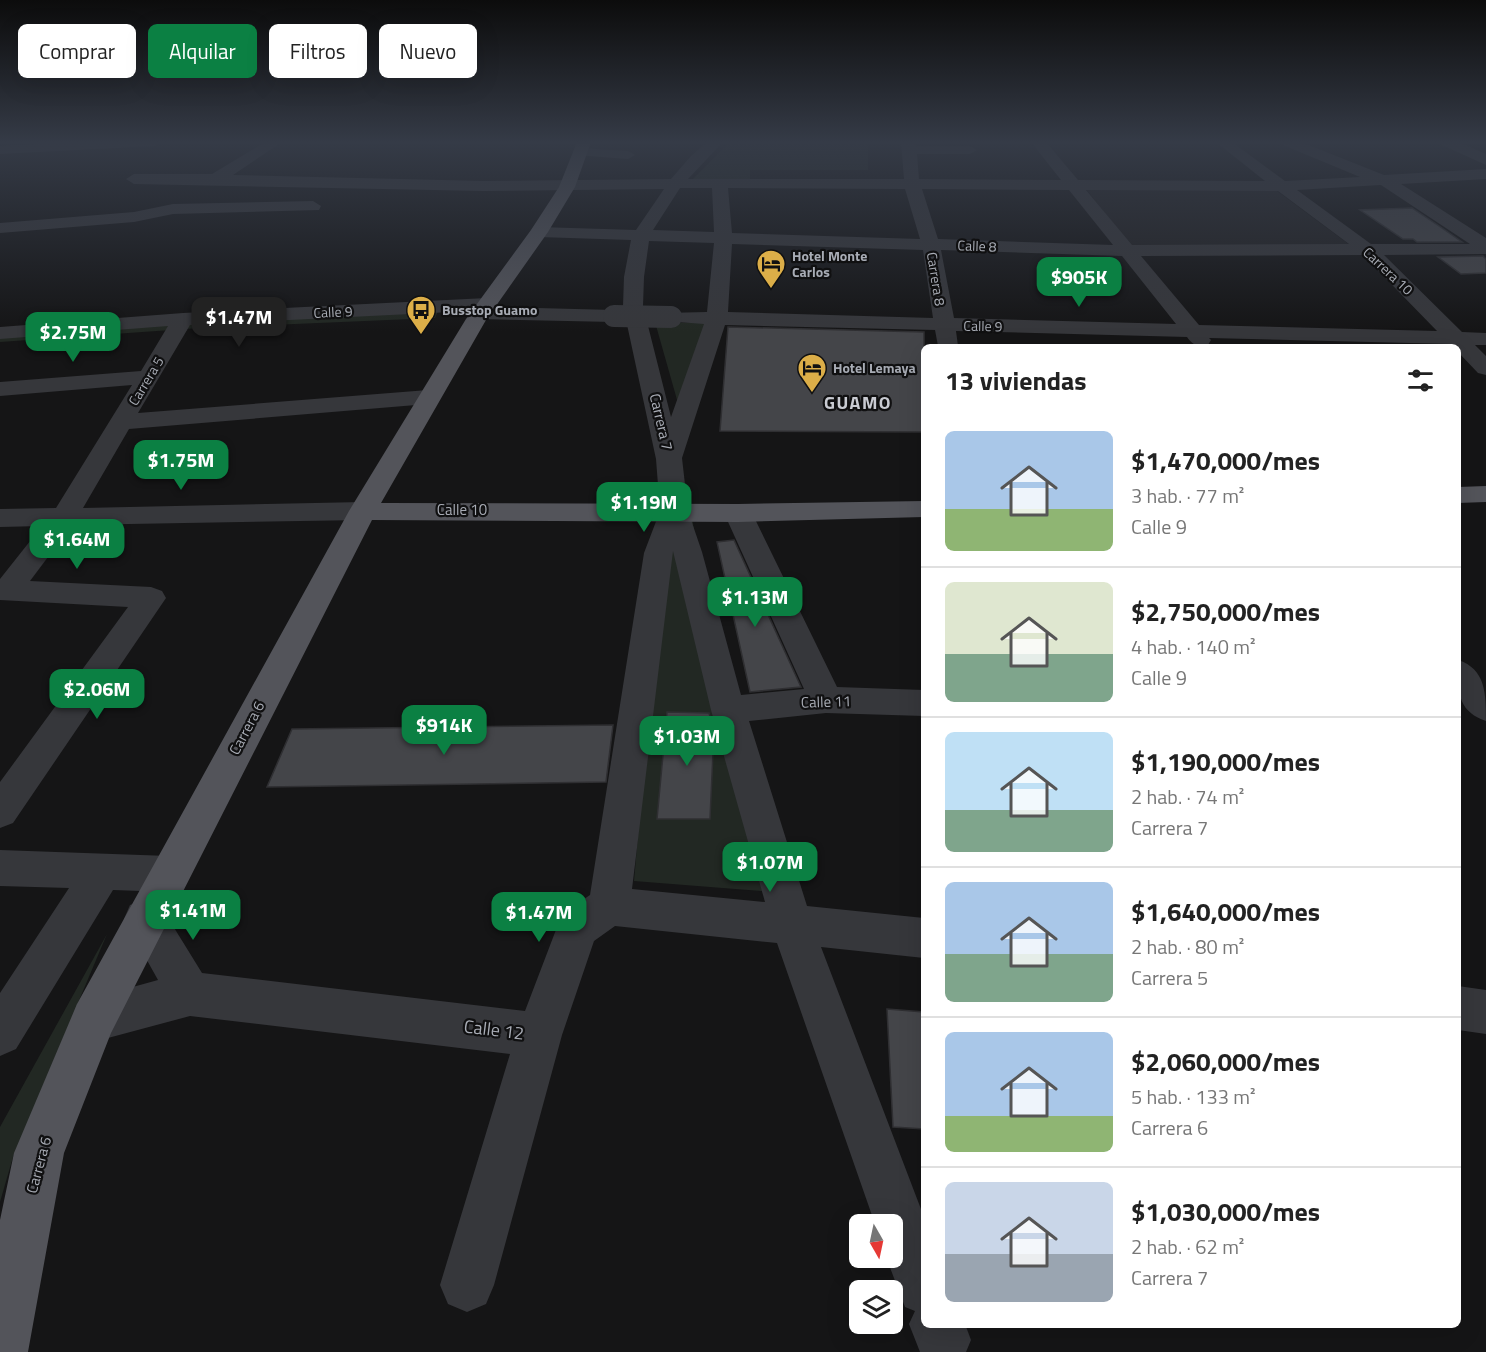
<!DOCTYPE html>
<html lang="es">
<meta charset="utf-8">
<style>
body{margin:0;font-family:"Titillium Web",sans-serif;background:#f6f6f6;color:#222;height:100vh;display:flex;flex-direction:column;font-size:22px;white-space:nowrap}
*{box-sizing:border-box;margin:0}
p{font-size:20px;color:#767676}
.icon{flex:none;width:33px;height:33px;fill:none;stroke:currentColor;stroke-width:2;stroke-linecap:round;stroke-linejoin:round}
.map{position:relative;flex:1;overflow:hidden}
.panel{position:absolute;left:921px;top:344px;width:540px;height:984px;display:flex;flex-direction:column;background:#fff;border-radius:9px;box-shadow:0 6px 24px #0002}
.panel>*{flex:none}
.hud{position:absolute;left:18px;top:24px;width:570px;height:54px;display:flex;gap:12px}
.needle{width:39px;rotate:171deg}
.buttons{position:absolute;left:849px;top:1214px;display:grid;gap:12px}
.buttons a{display:grid;place-items:center;width:54px;height:54px;border-radius:9px;background:#fff;box-shadow:0 6px 24px #0002;font-size:30px}
.price{position:absolute;translate:-50% -51px;padding:0 14px;border-radius:12px;background:#0b8043;color:#fff;font-size:20px;line-height:39px;filter:drop-shadow(0 2px 3px #0008)}
.price::after{content:'';position:absolute;left:50%;top:36px;width:18px;height:14px;margin-left:-9px;background:inherit;clip-path:polygon(0 0,100% 0,50% 100%)}
.price.active{background:#222;color:#fff}
ul{padding:0;list-style:none}
li{display:flex;align-items:center;gap:18px;height:150px;padding:0 24px}
li+li{border-top:2px solid #e0e0e0}
li span{display:grid;place-items:center;flex:none;width:168px;height:120px;border-radius:9px;color:#555}
li>.icon{margin-inline-start:auto}
span .icon{width:72px;height:72px;fill:#fffc;stroke-width:1}
li b{font-size:26px}
h2{display:flex;justify-content:space-between;align-items:center;height:72px;padding:0 24px;font-size:26px}
.tag{padding:0 21px;border-radius:9px;background:#fff;box-shadow:0 6px 24px #0002;font-size:21px;line-height:54px}
.tag.active{background:#0b8043;color:#fff}
.map>svg:first-child{display:block}
.built{fill:#212123}
.green{fill:#222823}
.building{fill:#444549;stroke:#2f2f32;stroke-width:1.5}
.lines{fill:none;stroke-linecap:round;stroke-linejoin:round}
.minor{fill:#36373b;fill-rule:evenodd}
.major{fill:#53545a;fill-rule:evenodd}
.minor-bridge{stroke:#36373b;stroke-width:22}
.labels{text-anchor:middle;stroke-width:4.5;stroke-linejoin:round;paint-order:stroke}
.far-street-label{font-size:14px;fill:#a8acb5;stroke:#101011}
.far-poi-label{font-size:14px;font-weight:bold;fill:#a8acb5;stroke:#101011;text-anchor:start}
.street-label{font-size:15px;fill:#a8acb5;stroke:#101011}
.far-district-label{font-size:18px;font-weight:bold;letter-spacing:1.5px;fill:#c9cbd2;stroke:#101011}
.near-street-label{font-size:18px;fill:#a8acb5;stroke:#101011}
</style>
<div class="map">
<svg width="1486" height="1352" viewBox="0 0 1486 1352">
<rect width="100%" height="100%" fill="#151516"/>
<!-- built -->
<path class="built" d="M1085,188h188l77,57 -218,2z"/>
<!-- green -->
<path class="green" d="M730,142h138v28h-118v9h-57z
M439,309l-4,9 -253,11 6,-8z
M175,322l-4,8 -171,12v-7z
M655,322l52,1 -24,98z
M692,517l31,197 64,179 -153,-12 32,-363z
M107,934l-94,223 -13,45v-75z"/>
<!-- building -->
<path class="building" d="M1412,208l27,18 23,16h-45l-4,-3h-10l-43,-29z
M1483,256l3,3v14l-25,1 -23,-17z
M728,327l196,5v100l-204,-1z
M734,540l67,147 -51,5 -33,-150z
M667,712l42,1 5,17 -4,89h-53z
M613,725l-7,57 -339,5 25,-58z
M887,1009l37,3v117l-31,-2z"/>
<g class="lines">
<!-- minor -->
<path class="minor" d="M70,142h92l-7,4 -155,8v-8z
M265,142h17l-49,33 251,6 187,-2 20,-23 16,-14h16l-35,37h216l-3,-37h14l1,4h54l7,4 -7,4h-53l2,25 142,1 -30,-38h15l32,38 187,1 -49,-39h16l53,39 75,-4 -77,-32 -2,-3h20l83,33 102,-6v10l-85,5 85,54v16l-102,1 78,77 24,1v12h-11l11,11v19l-8,-2 -20,-21v-6l-8,-2 -241,-6 2,2 -3,5c-11,2 -15,0 -21,-8l-231,-6 2,15h-20l-3,-16 -210,-5 -43,133 6,53 14,41 39,143 63,-6 -80,-176 4,-6 10,-3 10,3 4,6 85,174 87,3v26l-98,-3 -77,8 58,185 117,12v40l-103,-11 103,270v107h41l6,16 -5,12h-46l-11,-28 6,-13 -10,-4 -19,-50h6v-33h-17l-98,-281 -162,-17 -21,15 -32,94 -68,250 -8,19 -19,8 -19,-8 -8,-19 70,-231 -320,-38 -97,26 -16,-6 -6,-16 6,-16 16,-6 65,-18 -34,-61 6,-14 15,-6 15,6 42,68 323,38 37,-97 28,-19 54,-342 16,-42 -4,-52 -33,-153 1,-29 7,-37 -92,-3 -6,-1 -3,-4 3,-4 6,-1 97,3 28,-41 -180,2 -350,-7 -8,-5 8,-5h78zM1380,185h1l89,59h-99l-74,-54zM680,188h32l2,44 -61,-2zM728,188l177,1 15,50 -188,-6zM922,189l147,1 44,55 -175,-6zM1086,190l192,1 71,53 -217,1zM649,241l65,2 -7,69 -43,1 -3,4 3,4 40,3 -33,93 -28,-111 1,-29zM732,244l191,6 10,68 -205,-6zM941,250l181,6 54,68 -222,-6zM1363,255l74,76 -238,-6 -58,-69zM673,551l38,159 54,192 -133,-13z
M1440,142h19l27,12v11l-44,-20z
M580,148l48,3 7,4 -7,4 -53,-4 -2,-3z
M313,201l8,5 -2,4 -146,4 -39,8 -134,11v-10l134,-11 39,-8z
M487,298l7,2 3,4 -2,3 119,3 7,2 3,4 -3,4 -7,2 -134,-3 -7,-2 -3,-4 1,-2 -281,14 -52,88 290,-23 8,2 4,5 -4,5 -8,2 -299,25 -46,79 280,-6 10,3 4,6 -4,6 -10,3 -291,5 -42,56 121,6 11,4 4,7 -153,225 -13,5v-46l128,-175 -128,-7v-21l42,-53 -42,1v-18l56,-1 76,-123 -132,11v-14l141,-11 27,-45 -168,13v-12l183,-14z
M1458,660c28,9 28,34 28,61 -31,-10 -28,-34 -28,-61z
M0,850l169,6 14,5 6,13 -6,13 -14,5 -56,-2 -97,159 -16,7v-63l69,-105 -69,-2z
M1458,986l28,4v44l-28,-4z"/>
<!-- major -->
<path class="major" d="M577,142h14l-16,45 -27,45 -62,88 -105,183 357,1 186,-3v16l-186,5 -366,-2 -261,513 -47,120 -36,199h-28v-132l14,-67 63,-149 272,-493 117,-192 65,-89 28,-43z
M1486,486v16l-28,1v-16z"/>
<!-- minor-bridge -->
<path class="minor-bridge" d="M614,316l57,1"/>
</g>
<!-- sky -->
<linearGradient id="sky" x2="0" y2="1"><stop stop-color="#0c0c0c"/><stop offset="0.43" stop-color="#353b47"/><stop offset="1" stop-color="#353b47" stop-opacity="0"/></linearGradient>
<rect width="1486" height="331" fill="url(#sky)"/>
<!-- icons -->
<defs>
<g id="hotel-pin" transform="scale(1.5)"><path d="M0 17L-7.5 6A9.5 9.5 0 1 1 7.5 6Z" fill="#dcae48" stroke="#101011"/><path d="M-6-4.5h1.5V1H6V5H4.5V3h-9V5H-6ZM-4 0a1.8 1.8 0 1 1 3.6 0ZM.5 0V-2.5h3Q6-2.5 6 0Z" fill="#111"/></g>
<g id="bus-pin" transform="scale(1.5)"><path d="M0 17L-7.5 6A9.5 9.5 0 1 1 7.5 6Z" fill="#dcae48" stroke="#101011"/><path d="M-5-6H5V4H4V6H2V4H-2V6H-4V4H-5ZM-3.5-4V0h7V-4ZM-3.5 1.2v1.5H-2V1.2ZM2 1.2v1.5H3.5V1.2Z" fill="#111"/></g>
</defs>
<g fill-rule="evenodd">
<use href="#hotel-pin" x="771" y="264"/>
<use href="#bus-pin" x="421" y="310"/>
<use href="#hotel-pin" x="812" y="368"/>
</g>
<g class="labels">
<!-- far-street labels -->
<g class="far-street-label">
<text transform="translate(977 246) rotate(2)" y="5">Calle 8</text>
<text transform="translate(1388 271) rotate(43)" y="5">Carrera 10</text>
<text transform="translate(936 279) rotate(81)" y="5">Carrera 8</text>
<text transform="translate(333 312) rotate(-3)" y="5">Calle 9</text>
<text transform="translate(983 326) rotate(1)" y="5">Calle 9</text>
<text transform="translate(146 381) rotate(-59)" y="5">Carrera 5</text>
</g>
<!-- far-poi labels -->
<g class="far-poi-label">
<text x="792" y="261">Hotel Monte<tspan x="792" dy="16">Carlos</tspan></text>
<text x="442" y="315">Busstop Guamo</text>
<text x="833" y="373">Hotel Lemaya</text>
</g>
<!-- street labels -->
<g class="street-label">
<text transform="translate(661 422) rotate(77)" y="5">Carrera 7</text>
<text x="462" y="515">Calle 10</text>
<text transform="translate(826 702) rotate(-2)" y="5">Calle 11</text>
<text transform="translate(247 728) rotate(-62)" y="5">Carrera 6</text>
<text transform="translate(39 1165) rotate(-75)" y="5">Carrera 6</text>
</g>
<!-- far-district labels -->
<g class="far-district-label">
<text x="858" y="409">GUAMO</text>
</g>
<!-- near-street labels -->
<g class="near-street-label">
<text transform="translate(494 1030) rotate(7)" y="6">Calle 12</text>
</g>
</g>
</svg>
<div class="buttons">
<a><svg class="needle" viewBox="-14 -14 28 28"><path d="M0-13l5 13h-10z" fill="#e53935"/><path d="M0 13l5-13h-10z" fill="#767676"/></svg></a>
<a><svg class="icon" aria-label="layers" viewBox="0 0 24 24"><path d="M12 4l9 5-9 5-9-5zM3 14l9 5 9-5"/></svg></a>
</div>
<b class="price" style="left:1079px;top:308px">$905K</b>
<b class="price active" style="left:239px;top:348px">$1.47M</b>
<b class="price" style="left:73px;top:363px">$2.75M</b>
<b class="price" style="left:181px;top:491px">$1.75M</b>
<b class="price" style="left:644px;top:533px">$1.19M</b>
<b class="price" style="left:77px;top:570px">$1.64M</b>
<b class="price" style="left:755px;top:628px">$1.13M</b>
<b class="price" style="left:97px;top:720px">$2.06M</b>
<b class="price" style="left:444px;top:756px">$914K</b>
<b class="price" style="left:687px;top:767px">$1.03M</b>
<b class="price" style="left:770px;top:893px">$1.07M</b>
<b class="price" style="left:193px;top:941px">$1.41M</b>
<b class="price" style="left:539px;top:943px">$1.47M</b>
<div class="hud">
<a class="tag">Comprar</a>
<a class="tag active">Alquilar</a>
<a class="tag">Filtros</a>
<a class="tag">Nuevo</a>
</div>
<section class="panel">
<h2>13 viviendas<svg class="icon" aria-label="filters" viewBox="0 0 24 24"><path d="M4 7h16M4 17h16"/><circle cx="9" cy="7" r="2"/><circle cx="15" cy="17" r="2"/></svg></h2>
<ul>
<li><span style="background:linear-gradient(#a9c7e8 65%,#8fb573 0)"><svg class="icon" aria-label="home" viewBox="0 0 24 24"><path d="M3 11l9-7 9 7M6 9v11h12V9"/></svg></span><div><b>$1,470,000/mes</b><p>3 hab. · 77 m²</p><p>Calle 9</p></div></li>
<li><span style="background:linear-gradient(#dfe7d0 60%,#7fa58c 0)"><svg class="icon" aria-label="home" viewBox="0 0 24 24"><path d="M3 11l9-7 9 7M6 9v11h12V9"/></svg></span><div><b>$2,750,000/mes</b><p>4 hab. · 140 m²</p><p>Calle 9</p></div></li>
<li><span style="background:linear-gradient(#bfe0f5 65%,#7fa58c 0)"><svg class="icon" aria-label="home" viewBox="0 0 24 24"><path d="M3 11l9-7 9 7M6 9v11h12V9"/></svg></span><div><b>$1,190,000/mes</b><p>2 hab. · 74 m²</p><p>Carrera 7</p></div></li>
<li><span style="background:linear-gradient(#a9c7e8 60%,#7fa58c 0)"><svg class="icon" aria-label="home" viewBox="0 0 24 24"><path d="M3 11l9-7 9 7M6 9v11h12V9"/></svg></span><div><b>$1,640,000/mes</b><p>2 hab. · 80 m²</p><p>Carrera 5</p></div></li>
<li><span style="background:linear-gradient(#a9c7e8 70%,#8fb573 0)"><svg class="icon" aria-label="home" viewBox="0 0 24 24"><path d="M3 11l9-7 9 7M6 9v11h12V9"/></svg></span><div><b>$2,060,000/mes</b><p>5 hab. · 133 m²</p><p>Carrera 6</p></div></li>
<li><span style="background:linear-gradient(#c9d6e8 60%,#9aa5b1 0)"><svg class="icon" aria-label="home" viewBox="0 0 24 24"><path d="M3 11l9-7 9 7M6 9v11h12V9"/></svg></span><div><b>$1,030,000/mes</b><p>2 hab. · 62 m²</p><p>Carrera 7</p></div></li>
</ul>
</section>
</div>
